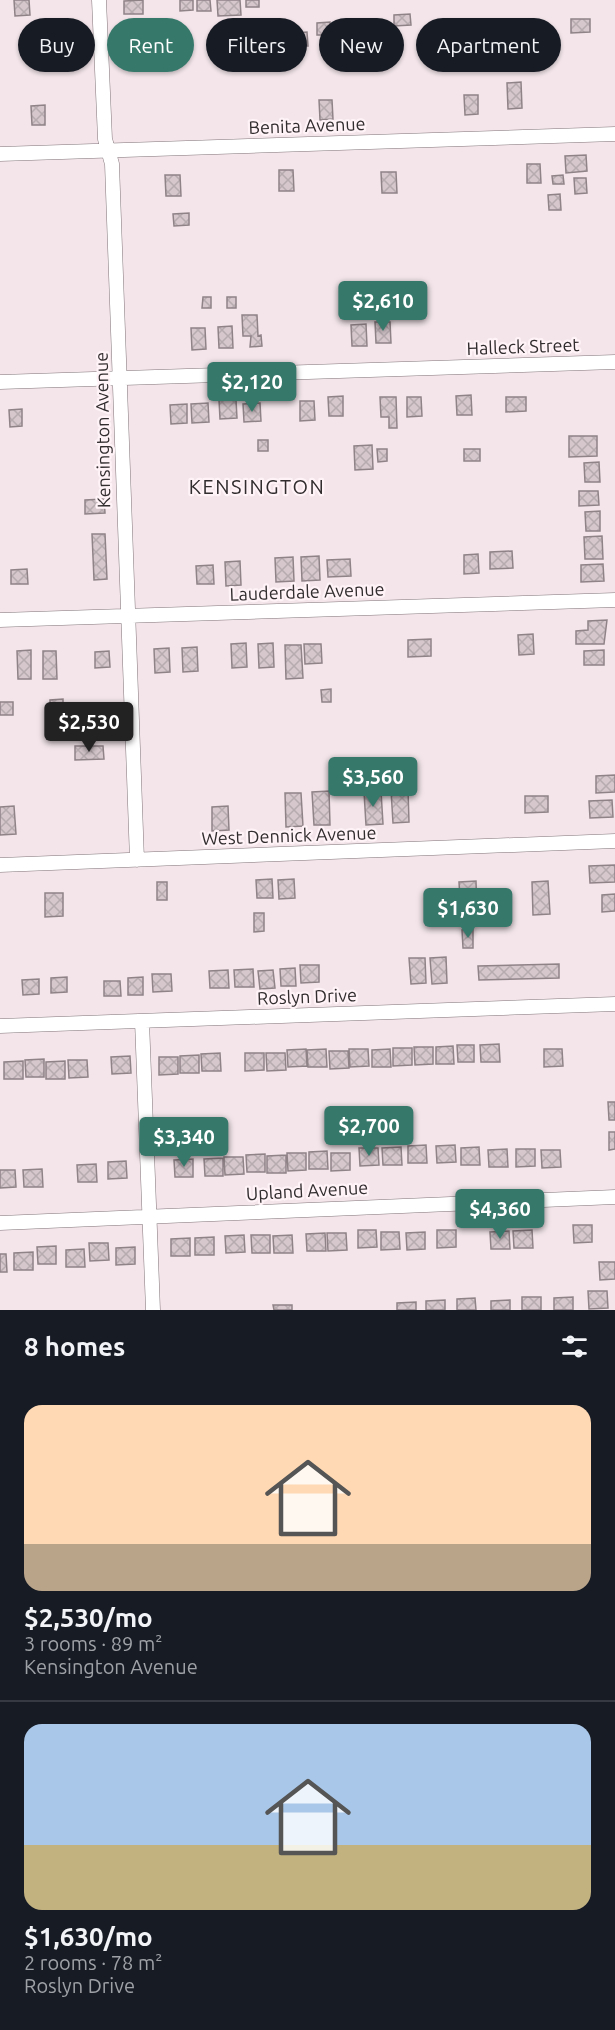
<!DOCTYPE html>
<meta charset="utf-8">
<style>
body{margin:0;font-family:Ubuntu,sans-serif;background:#242831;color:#f1f3f6;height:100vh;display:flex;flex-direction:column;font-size:22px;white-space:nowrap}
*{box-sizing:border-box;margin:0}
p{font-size:20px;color:#9ea1a6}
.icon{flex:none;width:33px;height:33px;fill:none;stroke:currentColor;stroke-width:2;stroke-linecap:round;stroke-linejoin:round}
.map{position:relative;height:1310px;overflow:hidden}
.details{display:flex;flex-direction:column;background:#171b24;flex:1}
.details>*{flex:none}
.hud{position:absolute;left:18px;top:18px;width:579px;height:54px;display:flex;gap:12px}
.price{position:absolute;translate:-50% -51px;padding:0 14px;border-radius:6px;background:#36796b;color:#fff;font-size:20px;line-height:39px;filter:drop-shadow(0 2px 3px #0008)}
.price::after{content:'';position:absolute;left:50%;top:36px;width:18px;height:14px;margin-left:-9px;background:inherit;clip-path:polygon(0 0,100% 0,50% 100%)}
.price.on{background:#222;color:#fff}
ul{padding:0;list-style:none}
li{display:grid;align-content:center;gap:12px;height:318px;padding:0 24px}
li+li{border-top:2px solid #363941}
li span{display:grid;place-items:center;height:186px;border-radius:18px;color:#555}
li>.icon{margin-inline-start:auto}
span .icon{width:108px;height:108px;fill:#fffc;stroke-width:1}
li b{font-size:26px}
h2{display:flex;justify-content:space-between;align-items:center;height:72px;padding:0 24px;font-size:26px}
.chip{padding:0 21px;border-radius:27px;background:#171b24;box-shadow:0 2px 4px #0004;font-size:21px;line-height:54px}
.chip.on{background:#36796b;color:#fff}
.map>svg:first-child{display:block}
.building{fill:url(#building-cross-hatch);stroke:#908388;stroke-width:1.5}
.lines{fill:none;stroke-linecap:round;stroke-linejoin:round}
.minor-casing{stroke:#82757a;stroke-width:15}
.minor{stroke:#fff;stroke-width:14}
.labels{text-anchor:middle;stroke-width:4.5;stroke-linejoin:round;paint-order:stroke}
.street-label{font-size:18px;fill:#312c2e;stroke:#fff3f7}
.neighbourhood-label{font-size:20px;letter-spacing:1.5px;fill:#312c2e;stroke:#fff3f7}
</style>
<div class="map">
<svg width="615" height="1310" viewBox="0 0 615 1310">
<defs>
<pattern id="building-cross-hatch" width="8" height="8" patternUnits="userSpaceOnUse" patternTransform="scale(1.5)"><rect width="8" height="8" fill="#d5c7cc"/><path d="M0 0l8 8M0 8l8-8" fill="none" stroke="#b7abb0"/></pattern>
</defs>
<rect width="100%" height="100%" fill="#f3e5ea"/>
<!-- building -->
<path class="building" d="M14,0h15l1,15 -15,1z
M143,0v14h-19v-13z
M180,0h13v10l-13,1z
M197,0h13l1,11h-14z
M217,0h23l1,15 -23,1z
M246,0h13v7h-13z
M410,14l1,11 -17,1v-11z
M571,19h19v13l-19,1z
M127,21h19v13l-19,1z
M330,22v13h-13v-12z
M307,32l1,14h-14v-13z
M521,82l1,26 -14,1 -1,-26z
M464,95h14v19l-13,1z
M319,100h13l1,19 -13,1z
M45,105v20h-13l-1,-19z
M586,155l1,16 -21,2 -1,-17z
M527,164h13l1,19h-14z
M279,170h14l1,21h-15z
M381,172h15l1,21h-15z
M165,175h15l1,21h-15z
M563,175l1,9h-11l-1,-8z
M574,178h12l1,15 -12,1z
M560,194l1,16h-12l-1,-15z
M189,213v12l-15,1 -1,-12z
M203,297h8v11h-9z
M227,297h9v11h-9z
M242,315h15l1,21 3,-1 1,11 -12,1 1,-11h-8z
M375,322h15l1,21h-15z
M366,324l1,22h-15l-1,-21z
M232,326l1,22h-14l-1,-21z
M191,328h14l1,21 -14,1z
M471,395l1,20h-15l-1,-19z
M343,396v20h-14l-1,-19z
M380,397h16l1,31h-8v-11h-8z
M407,397h14l1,19 -15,1z
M506,397h20v14l-20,1z
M219,400h17l1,18 -17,1z
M300,401h14l1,19 -15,1z
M208,403l1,19 -17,1 -1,-19z
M260,403l1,18 -17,1 -1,-18z
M187,404v19l-16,1 -1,-19z
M22,409v17l-12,1 -1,-17z
M569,436h28v20l-28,1z
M258,440h10v11h-10z
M372,445l1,24 -18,1 -1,-24z
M377,449h10v12l-9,1z
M464,449h16v12h-16z
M599,462l1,20h-15l-1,-19z
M579,491h19l1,14 -20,1z
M104,499l1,14 -20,1v-14z
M600,511v20h-14l-1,-19z
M92,534h13l2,45 -13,1z
M602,536l1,23h-18l-1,-22z
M512,551l1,17 -23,1v-17z
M478,554l1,19 -15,1v-19z
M319,556l1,24 -18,1 -1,-24z
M293,557l1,24 -18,1 -1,-24z
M350,559l1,17 -23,1 -1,-17z
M240,561l1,24 -15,1 -1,-24z
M603,564l1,17 -23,1v-17z
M213,565l1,19h-17l-1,-18z
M27,569l1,15h-17v-14z
M607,620l-3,24h-28v-13l12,-1v-9z
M533,634l1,20 -15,1 -1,-20z
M431,639v17l-23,1v-17z
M246,643l1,24 -15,1 -1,-24z
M273,643l1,24 -15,1 -1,-24z
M304,644h17l1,19 -17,1z
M285,645h16l2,33 -17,1z
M197,647l1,24 -15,1 -1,-24z
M169,648l1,24 -15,1 -1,-24z
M31,650v29h-13l-1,-28z
M604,650v15h-20v-14z
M43,651h13l1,28h-14z
M109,651l1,16 -15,1v-16z
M331,689v13h-9l-1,-12z
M63,699v13h-13v-12z
M0,702h13v13h-13z
M89,706h13l1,29h-13z
M75,746h28l1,13 -29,1z
M415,765v10h-12l-1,-9z
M615,775v17l-19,1v-17z
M408,789l1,33 -16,1 -2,-33z
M329,791l1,34h-16l-2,-33z
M381,791l2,33 -17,1 -2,-33z
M285,793h16l2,33 -17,1z
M525,796h23v16l-23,1z
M612,800l1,17 -23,1 -1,-17z
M14,806l2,28 -16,1v-28z
M228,806l1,24 -17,1v-24z
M615,865v17l-25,1 -1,-17z
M272,879l1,19h-16l-1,-18z
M294,879l1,19 -16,1 -1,-19z
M476,881l1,34h-16l-2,-33z
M548,881l2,33 -17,1 -1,-33z
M157,882h10v18h-10z
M45,893h18v23l-18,1z
M615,894v17l-13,1v-17z
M254,913h10v18l-10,1z
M473,929v19h-10l-1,-18z
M446,957l1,26 -15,1 -2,-26z
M409,958h16l1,25 -15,1z
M559,964v14l-80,2 -1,-14z
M300,965h19v17l-18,1z
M295,968l1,18h-15l-1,-17z
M253,969l1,18h-19l-1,-17z
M228,970l1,18h-19l-1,-17z
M273,970l2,18 -15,1 -2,-18z
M152,974h19l1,17 -19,1z
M67,977v15l-16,1v-15z
M143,977v18h-15v-17z
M39,979v15l-16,1 -1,-15z
M104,981h16l1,15h-17z
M499,1044l1,18h-19l-1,-17z
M457,1045h17v17h-16z
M453,1046l1,18h-18v-17z
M414,1047h19v17l-18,1z
M393,1048h19v17l-19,1z
M306,1049l1,17 -19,1 -1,-17z
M326,1049l1,18h-19l-1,-17z
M349,1049h19l1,17 -19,1z
M390,1049l1,18h-19v-17z
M544,1049h18l1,17 -19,1z
M329,1051h19l1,17 -19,1z
M220,1053l1,18h-19l-1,-17z
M245,1053h19v17l-19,1z
M266,1053h19l1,17 -19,1z
M199,1055v18h-19v-17z
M130,1056l1,17 -19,1 -1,-17z
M159,1057h19v17l-19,1z
M44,1059v18h-18l-1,-17z
M68,1060h19l1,17 -19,1z
M23,1061v18h-19v-17z
M65,1061v18h-19v-17z
M608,1102h7v18h-6z
M609,1132h6v17l-6,1z
M426,1145l1,18h-19v-17z
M455,1145l1,17 -19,1 -1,-17z
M401,1147l1,18h-19l-1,-17z
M479,1147l1,18h-19v-17z
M359,1148h19l1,17 -19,1z
M507,1149l1,18h-19l-1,-17z
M516,1149h19v17l-19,1z
M541,1150h19l1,17 -19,1z
M327,1151l1,18h-19v-17z
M287,1153h19v17l-18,1z
M331,1153h19v17l-19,1z
M265,1154v18h-18l-1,-17z
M286,1155v18h-19v-17z
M224,1157h19l1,17 -19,1z
M223,1158v18h-18l-1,-17z
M193,1159v18h-18l-1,-17z
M126,1161l1,17 -19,1v-17z
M96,1164l1,18h-19l-1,-17z
M42,1169l1,18h-19l-1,-17z
M0,1170h15l1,17 -16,1z
M573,1225h19v17l-18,1z
M358,1230h18l1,17 -19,1z
M437,1230h19v17l-19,1z
M532,1230l1,18h-19l-1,-17z
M509,1231l1,18h-19l-1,-17z
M381,1232h18l1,17 -19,1z
M425,1232v17l-18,1 -1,-17z
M325,1233l1,18h-19l-1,-17z
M327,1233h19l1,17 -19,1z
M244,1235l1,17 -19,1 -1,-17z
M251,1235h19v18h-18z
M292,1235l1,18h-19l-1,-17z
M214,1237v18h-19v-17z
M190,1238v18h-19v-17z
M89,1243h19l1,17 -19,1z
M56,1246v18h-18l-1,-17z
M135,1247v17l-19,1v-17z
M84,1249l1,18h-19v-17z
M33,1252v18h-19v-17z
M0,1254h6l1,18h-7z
M599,1262h16v17l-15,1z
M588,1291h19l1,17 -19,1z
M522,1297h19v13h-19z
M573,1297v13h-19v-12z
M475,1298l1,12h-19v-11z
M445,1300v10h-19v-9z
M510,1300v10h-19v-9z
M416,1302v8h-19v-7z
M273,1305h19v5h-18z"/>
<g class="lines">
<!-- minor casing -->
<g class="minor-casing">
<path id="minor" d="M99,0l6,139 7,25 25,696
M0,154l615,-20
M0,382l615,-20
M0,620l615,-20
M0,865l615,-24
M142,1021l11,289
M0,1026l615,-22
M0,1223l615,-26"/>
</g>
<!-- minor -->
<use href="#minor" class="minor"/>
</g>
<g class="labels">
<!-- street labels -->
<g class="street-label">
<text transform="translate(307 126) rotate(-2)" y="6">Benita Avenue</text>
<text transform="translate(523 347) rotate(-2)" y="6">Halleck Street</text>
<text transform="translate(103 430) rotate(-91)" y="6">Kensington Avenue</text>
<text transform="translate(307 592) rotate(-2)" y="6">Lauderdale Avenue</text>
<text transform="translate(289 836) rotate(-2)" y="6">West Dennick Avenue</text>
<text transform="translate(307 997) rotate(-2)" y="6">Roslyn Drive</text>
<text transform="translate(307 1191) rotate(-3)" y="6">Upland Avenue</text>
</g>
<!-- neighbourhood labels -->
<g class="neighbourhood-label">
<text x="257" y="494">KENSINGTON</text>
</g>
</g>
</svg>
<b class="price" style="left:383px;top:332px">$2,610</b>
<b class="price" style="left:252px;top:413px">$2,120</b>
<b class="price on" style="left:89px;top:753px">$2,530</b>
<b class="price" style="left:373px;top:808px">$3,560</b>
<b class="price" style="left:468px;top:939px">$1,630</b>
<b class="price" style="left:369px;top:1157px">$2,700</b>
<b class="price" style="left:184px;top:1168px">$3,340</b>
<b class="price" style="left:500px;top:1240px">$4,360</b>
<div class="hud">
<a class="chip">Buy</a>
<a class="chip on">Rent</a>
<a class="chip">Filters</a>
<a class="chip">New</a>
<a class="chip">Apartment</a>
</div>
</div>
<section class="details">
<h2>8 homes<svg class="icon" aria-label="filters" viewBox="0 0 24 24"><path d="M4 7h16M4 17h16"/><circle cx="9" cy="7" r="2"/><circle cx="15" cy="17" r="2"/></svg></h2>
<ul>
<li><span style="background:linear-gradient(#ffd9b3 75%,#b9a48a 0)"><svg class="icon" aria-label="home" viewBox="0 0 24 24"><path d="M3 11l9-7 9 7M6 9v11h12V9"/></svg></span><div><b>$2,530/mo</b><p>3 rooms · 89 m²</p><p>Kensington Avenue</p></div></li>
<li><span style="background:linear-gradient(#a9c7e8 65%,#c2b280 0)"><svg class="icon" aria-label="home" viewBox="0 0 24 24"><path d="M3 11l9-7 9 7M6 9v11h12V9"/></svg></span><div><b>$1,630/mo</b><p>2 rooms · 78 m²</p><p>Roslyn Drive</p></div></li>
</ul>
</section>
